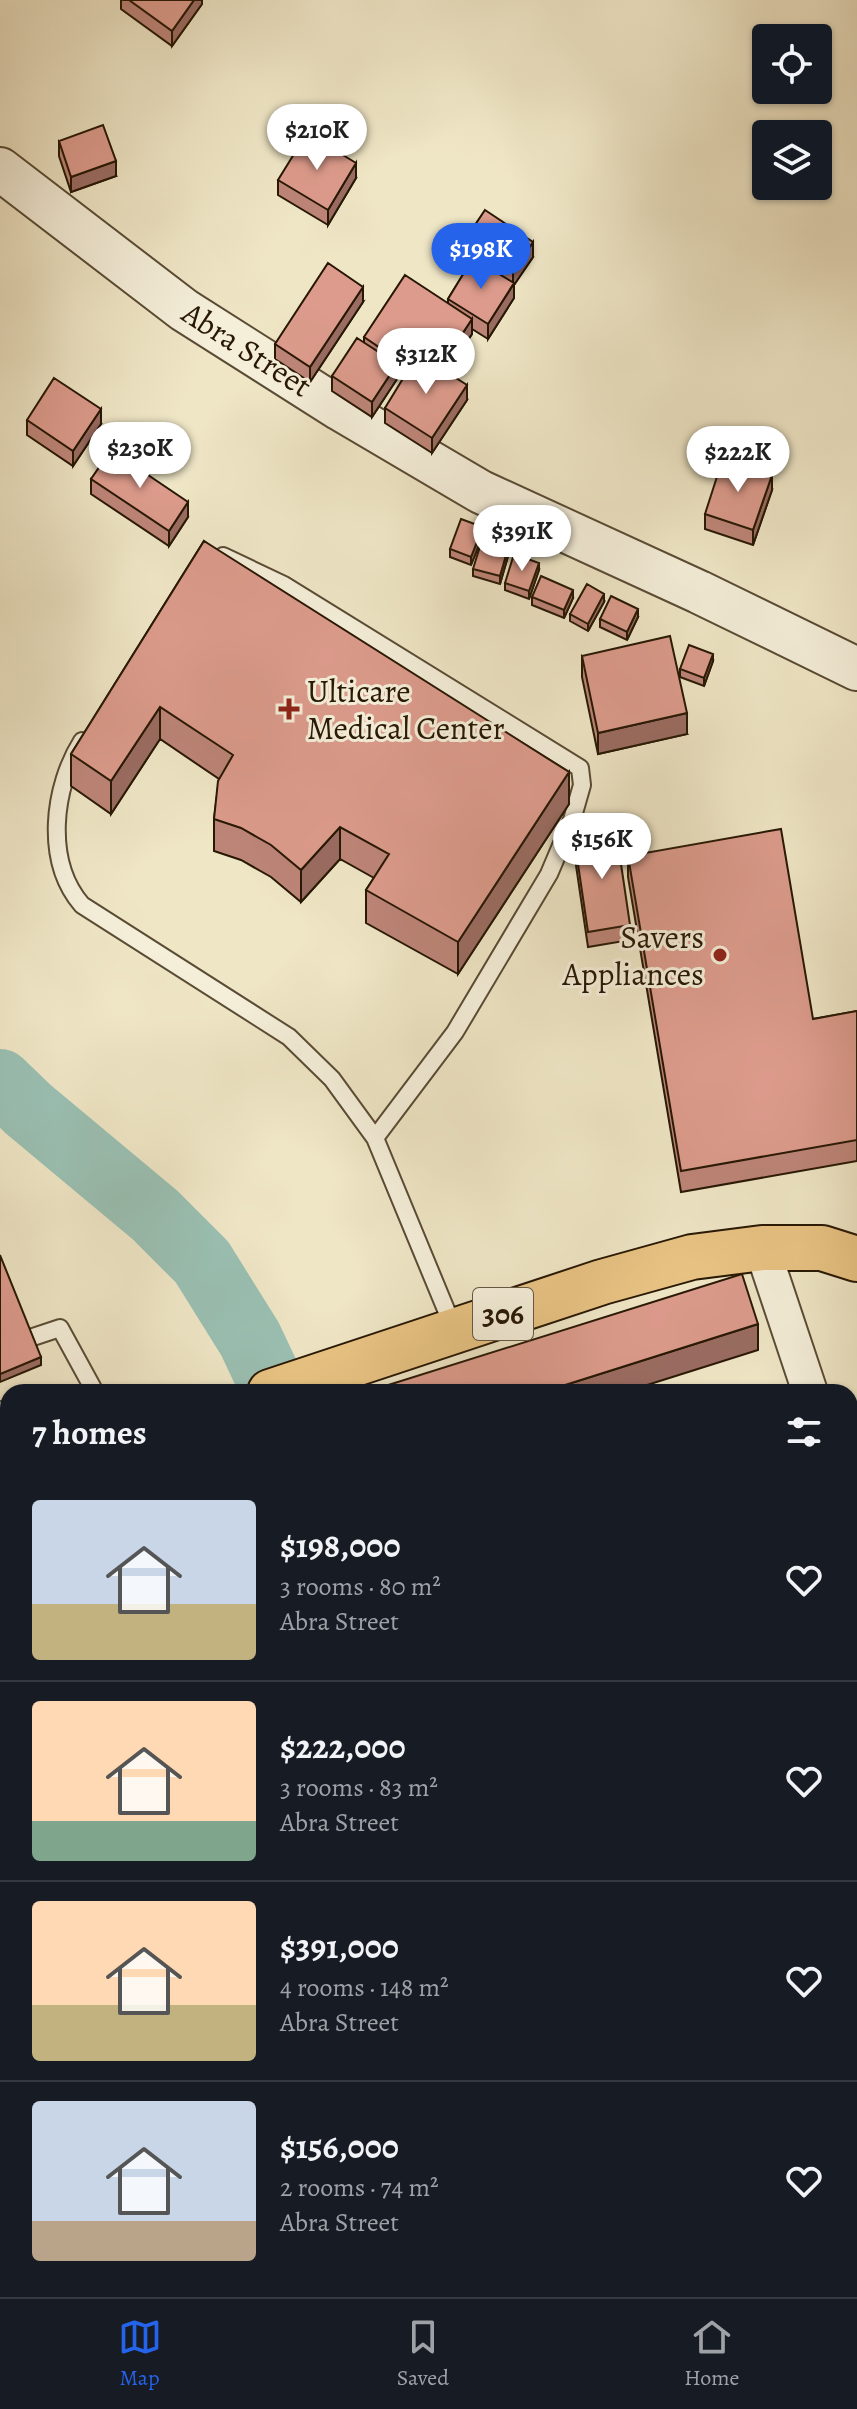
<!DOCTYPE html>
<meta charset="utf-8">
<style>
body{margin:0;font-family:Alegreya,serif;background:#242831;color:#f1f3f6;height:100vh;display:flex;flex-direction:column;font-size:30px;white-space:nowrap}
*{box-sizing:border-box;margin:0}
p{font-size:26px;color:#9ea1a6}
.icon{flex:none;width:44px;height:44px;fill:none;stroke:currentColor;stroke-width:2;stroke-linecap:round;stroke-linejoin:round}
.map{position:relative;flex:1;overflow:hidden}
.panel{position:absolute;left:0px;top:1384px;width:858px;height:914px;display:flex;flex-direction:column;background:#171b24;border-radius:24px 24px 0 0;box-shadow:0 2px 6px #0004}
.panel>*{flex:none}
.fabs{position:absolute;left:752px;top:24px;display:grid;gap:16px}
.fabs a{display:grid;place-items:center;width:80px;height:80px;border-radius:8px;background:#171b24;box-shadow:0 2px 6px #0004;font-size:40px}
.price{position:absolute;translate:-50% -68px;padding:0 18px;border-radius:28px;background:#fff;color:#222;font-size:26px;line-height:52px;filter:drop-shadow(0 2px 4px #0008)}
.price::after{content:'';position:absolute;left:50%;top:48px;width:24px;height:18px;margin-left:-12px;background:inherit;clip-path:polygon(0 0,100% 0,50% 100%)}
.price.active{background:#2563eb;color:#fff}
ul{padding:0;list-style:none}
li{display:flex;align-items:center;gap:24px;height:200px;padding:0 32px}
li+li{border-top:2px solid #363941}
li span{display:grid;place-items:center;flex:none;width:224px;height:160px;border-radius:8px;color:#555}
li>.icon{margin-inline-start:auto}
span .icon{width:96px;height:96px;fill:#fffc;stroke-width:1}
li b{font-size:34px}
h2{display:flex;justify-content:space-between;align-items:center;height:96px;padding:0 32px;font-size:34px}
.menu{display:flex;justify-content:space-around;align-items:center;height:112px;border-top:2px solid #363941;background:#171b24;font-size:22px;color:#9ea1a6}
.menu a{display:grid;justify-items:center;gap:4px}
.menu .active{color:#2563eb}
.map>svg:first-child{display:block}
.water{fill:url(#water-ripples);stroke:#6c7c6d;stroke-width:2}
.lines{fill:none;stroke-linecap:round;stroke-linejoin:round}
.river{stroke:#9ac0b3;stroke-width:66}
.service-casing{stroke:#594b34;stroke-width:20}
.minor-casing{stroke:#594b34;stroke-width:38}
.tertiary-casing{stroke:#594b34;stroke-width:46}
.primary-casing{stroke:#271704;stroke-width:48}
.service{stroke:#f5efda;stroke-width:16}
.minor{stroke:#f5efda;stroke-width:34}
.tertiary{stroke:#f5efda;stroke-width:42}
.primary{stroke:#e8c383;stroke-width:44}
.wall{fill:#bd8578;stroke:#271704;stroke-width:2}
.shaded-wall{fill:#9a6c62;stroke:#271704;stroke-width:2}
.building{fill:#dc9b8c;stroke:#271704;stroke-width:2}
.poi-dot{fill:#8f2418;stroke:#f5efda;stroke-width:3}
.labels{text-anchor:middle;stroke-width:6;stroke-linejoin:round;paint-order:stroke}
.shield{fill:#f5efda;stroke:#655844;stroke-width:2}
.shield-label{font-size:30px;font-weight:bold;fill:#271704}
.street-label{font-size:32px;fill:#271704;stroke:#f5efda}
.poi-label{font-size:32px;fill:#271704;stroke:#f5efda;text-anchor:start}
</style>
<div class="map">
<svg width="857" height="2297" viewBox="0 0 857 2297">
<defs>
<pattern id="water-ripples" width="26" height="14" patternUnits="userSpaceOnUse" patternTransform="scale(2)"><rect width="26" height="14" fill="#9ac0b3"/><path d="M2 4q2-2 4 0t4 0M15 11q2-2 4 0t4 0" fill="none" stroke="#85a498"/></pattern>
</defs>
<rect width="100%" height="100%" fill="#efe6c6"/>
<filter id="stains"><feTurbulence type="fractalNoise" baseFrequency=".0025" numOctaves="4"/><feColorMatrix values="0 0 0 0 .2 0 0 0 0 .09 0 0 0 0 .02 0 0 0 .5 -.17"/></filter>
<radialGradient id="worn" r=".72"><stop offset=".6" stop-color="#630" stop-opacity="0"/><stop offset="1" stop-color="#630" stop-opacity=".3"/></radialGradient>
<!-- water -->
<path class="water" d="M0,2151l8,5v134h73l-3,3 4,4h-82z"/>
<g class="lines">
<!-- river -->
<path class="river" d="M0,1082l28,27 127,106 47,47 48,77 25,53
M579,2290l1,7"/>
<!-- service casing -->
<g class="service-casing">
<path id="service" d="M223,556l61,29 296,183 2,17 -10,35 -23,54 -94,158 -80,106
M82,741c-29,46 -38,120 0,164l207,132 43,42 43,59 79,191
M0,1348l60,-20 35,64
M0,1410l8,37"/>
</g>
<!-- minor casing -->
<g class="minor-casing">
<path id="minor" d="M762,1248l48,144
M850,1467l7,9"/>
</g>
<!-- tertiary casing -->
<g class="tertiary-casing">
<path id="tertiary" d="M0,169l184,141 156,99 141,83 218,100 158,77"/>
</g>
<!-- primary casing -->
<g class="primary-casing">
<path id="primary" d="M270,1392l332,-110 90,-25 70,-9h60l35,11
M0,1480l8,-3"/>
</g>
<!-- service -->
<use href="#service" class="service"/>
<!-- minor -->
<use href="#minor" class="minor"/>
<!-- tertiary -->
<use href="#tertiary" class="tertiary"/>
<!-- primary -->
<use href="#primary" class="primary"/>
</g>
<!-- wall -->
<path class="wall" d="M121,0h81v4l-30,42 -51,-37z
M59,141l57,35 -45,16 -12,-36z
M356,178l-28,47 -50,-30v-15z
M465,240l68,17 -19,28v13l-26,41 -16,-10v5l-25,38 -33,-22 -16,25 -1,-1v5l-25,38 -40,-26v-15l32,-34v-5l84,-33v-5l24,-39 -7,-5z
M363,302l-53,80 -35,-23v-15z
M467,400l-35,53 -47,-30v-15z
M27,420l74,4 -28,42 -46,-31z
M91,479l97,38 -19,29 -78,-52z
M772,490l-19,55 -48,-16v-15z
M483,535l-12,30 -21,-8v-8z
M204,541l365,263 -111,170 -92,-51v-33l8,-12 -34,-19 -39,43 -30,-25 -30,-17 -27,-9v-32l5,-40 -59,-40 -49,75 -40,-28v-32z
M511,546l-11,38 -27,-8v-7z
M539,570l-10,29 -24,-9v-7z
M532,597l41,1 -9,20 -32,-13z
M604,602l-16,29 -18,-10v-7z
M638,617l-11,23 -27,-13v-8z
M582,656l105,78 -89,20 -16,-77z
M713,661l-9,25 -24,-9v-8z
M574,837l56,88v15l-42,7 -14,-95z
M628,856l185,163 44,-8v150l-176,31 -53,-315z
M850,1491h7v66l-7,1z"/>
<!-- shaded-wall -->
<path class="shaded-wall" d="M194,0h8v4l-30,42v-15z
M116,161v15l-45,16v-15z
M356,163v15l-28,47v-15z
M533,242v15l-19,28v13l-26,41v-15l25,-39v-13z
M363,287v15l-53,80v-15z
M472,319v15l-25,38v-15z
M414,335v15l-16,25v-15z
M397,364v15l-25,38v-15z
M467,385v15l-35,53v-15z
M101,409v15l-28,42v-15z
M772,475v15l-19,55v-15z
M188,502v15l-19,29v-15z
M483,527v8l-12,30v-8z
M511,538v8l-11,38v-8z
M539,563v7l-10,29v-8z
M573,590v8l-9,20v-8z
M604,594v8l-16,29v-7z
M638,609v8l-11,23v-8z
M713,654v7l-9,25v-8z
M160,707v32l-49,75v-33z
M687,713v21l-89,20v-21z
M569,772v32l-111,170v-32z
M340,827v32l-39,43v-32z
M758,1324v26l-133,42h-82z
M41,1357v8l-41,17v-8z
M4,1633v15l-4,1v-15z
M8,1698v15l-8,2v-15z"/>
<!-- building -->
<path class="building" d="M129,0h65l-22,31z
M103,125l13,36 -45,16 -12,-36z
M307,133l49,30 -28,47 -50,-30z
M485,210l48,32 -20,30 -48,-32z
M473,258l41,25 -26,41 -40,-25z
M328,263l35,24 -53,80 -35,-23z
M405,275l67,44 -25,38 -33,-22 -16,25 -34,-23z
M357,338l40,26 -25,38 -40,-26z
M418,354l49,31 -35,53 -47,-30z
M54,378l47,31 -28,42 -46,-31z
M111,450l77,52 -19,29 -78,-52z
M723,458l49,17 -19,55 -48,-16z
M461,519l22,8 -12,30 -21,-8z
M485,530l26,8 -11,38 -27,-7z
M204,541l365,231 -111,170 -92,-52 23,-36 -49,-27 -39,43 -30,-25 -30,-17 -27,-9 4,-38 15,-26 -73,-48 -49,74 -40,-27z
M514,554l25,9 -10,28 -24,-8z
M541,576l32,14 -9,20 -32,-13z
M587,584l17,10 -16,30 -18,-10z
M611,596l27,13 -11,23 -27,-13z
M670,636l17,77 -89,20 -16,-77z
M689,645l24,9 -9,24 -24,-9z
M781,829l32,190 44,-8v129l-176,31 -53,-315z
M616,830l14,95 -42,7 -14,-95z
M0,1255l41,102 -41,17z
M742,1274l16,50 -215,68h-177z
M850,1491h7v51l-7,1z
M0,1620l4,13 -4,1z
M8,1656v42l-8,2v-42z"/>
<!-- markers -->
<g class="poi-dot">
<path d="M285 697h8v8h8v8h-8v8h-8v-8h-8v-8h8z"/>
<circle cx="720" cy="955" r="8"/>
</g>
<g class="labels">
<!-- shield labels -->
<rect class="shield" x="473" y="1288" width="60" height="52" rx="6"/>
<g class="shield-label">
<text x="503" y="1324">306</text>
</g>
<!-- street labels -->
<g class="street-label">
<text transform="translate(247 349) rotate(33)" y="11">Abra Street</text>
</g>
<!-- poi labels -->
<g class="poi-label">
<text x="307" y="702">Ulticare<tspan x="307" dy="37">Medical Center</tspan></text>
<text x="704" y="948" text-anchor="end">Savers<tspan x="704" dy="37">Appliances</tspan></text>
</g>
</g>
<rect width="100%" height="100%" filter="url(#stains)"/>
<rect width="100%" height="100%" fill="url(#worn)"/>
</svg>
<div class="fabs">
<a><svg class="icon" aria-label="locate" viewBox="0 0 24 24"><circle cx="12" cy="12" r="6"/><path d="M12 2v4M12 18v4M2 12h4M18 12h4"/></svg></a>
<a><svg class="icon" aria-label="layers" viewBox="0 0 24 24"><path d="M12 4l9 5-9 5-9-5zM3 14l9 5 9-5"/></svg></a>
</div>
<b class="price" style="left:317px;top:172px">$210K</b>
<b class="price active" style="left:481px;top:291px">$198K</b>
<b class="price" style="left:426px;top:396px">$312K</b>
<b class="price" style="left:140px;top:490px">$230K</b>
<b class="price" style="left:738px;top:494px">$222K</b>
<b class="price" style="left:522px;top:573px">$391K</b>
<b class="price" style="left:602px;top:881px">$156K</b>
<section class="panel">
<h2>7 homes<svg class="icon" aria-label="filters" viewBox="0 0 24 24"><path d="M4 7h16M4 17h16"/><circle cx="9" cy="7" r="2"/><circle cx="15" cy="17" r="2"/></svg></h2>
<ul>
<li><span style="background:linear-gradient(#c9d6e8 65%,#c2b280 0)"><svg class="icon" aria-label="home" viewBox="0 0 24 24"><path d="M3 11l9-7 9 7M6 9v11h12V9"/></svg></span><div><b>$198,000</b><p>3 rooms · 80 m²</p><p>Abra Street</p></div><svg class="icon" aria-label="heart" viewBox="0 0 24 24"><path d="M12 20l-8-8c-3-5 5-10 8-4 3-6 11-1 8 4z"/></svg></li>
<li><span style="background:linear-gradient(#ffd9b3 75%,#7fa58c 0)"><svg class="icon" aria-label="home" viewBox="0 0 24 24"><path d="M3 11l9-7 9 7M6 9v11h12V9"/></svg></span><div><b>$222,000</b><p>3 rooms · 83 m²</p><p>Abra Street</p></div><svg class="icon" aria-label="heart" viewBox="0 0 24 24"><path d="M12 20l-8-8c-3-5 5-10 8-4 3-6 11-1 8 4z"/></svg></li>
<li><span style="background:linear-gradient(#ffd9b3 65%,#c2b280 0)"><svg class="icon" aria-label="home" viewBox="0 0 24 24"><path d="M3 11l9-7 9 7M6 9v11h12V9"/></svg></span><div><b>$391,000</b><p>4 rooms · 148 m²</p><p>Abra Street</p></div><svg class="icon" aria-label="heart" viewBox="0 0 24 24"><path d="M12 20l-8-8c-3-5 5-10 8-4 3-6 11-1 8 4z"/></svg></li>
<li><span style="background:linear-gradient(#c9d6e8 75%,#b9a48a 0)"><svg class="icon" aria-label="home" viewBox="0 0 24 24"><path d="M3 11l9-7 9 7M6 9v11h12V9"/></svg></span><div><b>$156,000</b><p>2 rooms · 74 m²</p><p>Abra Street</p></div><svg class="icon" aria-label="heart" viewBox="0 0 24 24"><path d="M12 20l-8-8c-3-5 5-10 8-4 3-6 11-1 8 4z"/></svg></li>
</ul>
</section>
</div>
<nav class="menu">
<a class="active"><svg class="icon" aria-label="map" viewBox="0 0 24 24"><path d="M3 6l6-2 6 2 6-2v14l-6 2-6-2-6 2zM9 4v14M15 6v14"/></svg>Map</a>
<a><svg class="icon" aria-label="saved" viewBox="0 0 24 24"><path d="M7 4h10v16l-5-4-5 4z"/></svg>Saved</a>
<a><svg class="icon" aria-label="home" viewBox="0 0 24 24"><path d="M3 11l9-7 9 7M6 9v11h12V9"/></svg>Home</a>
</nav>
